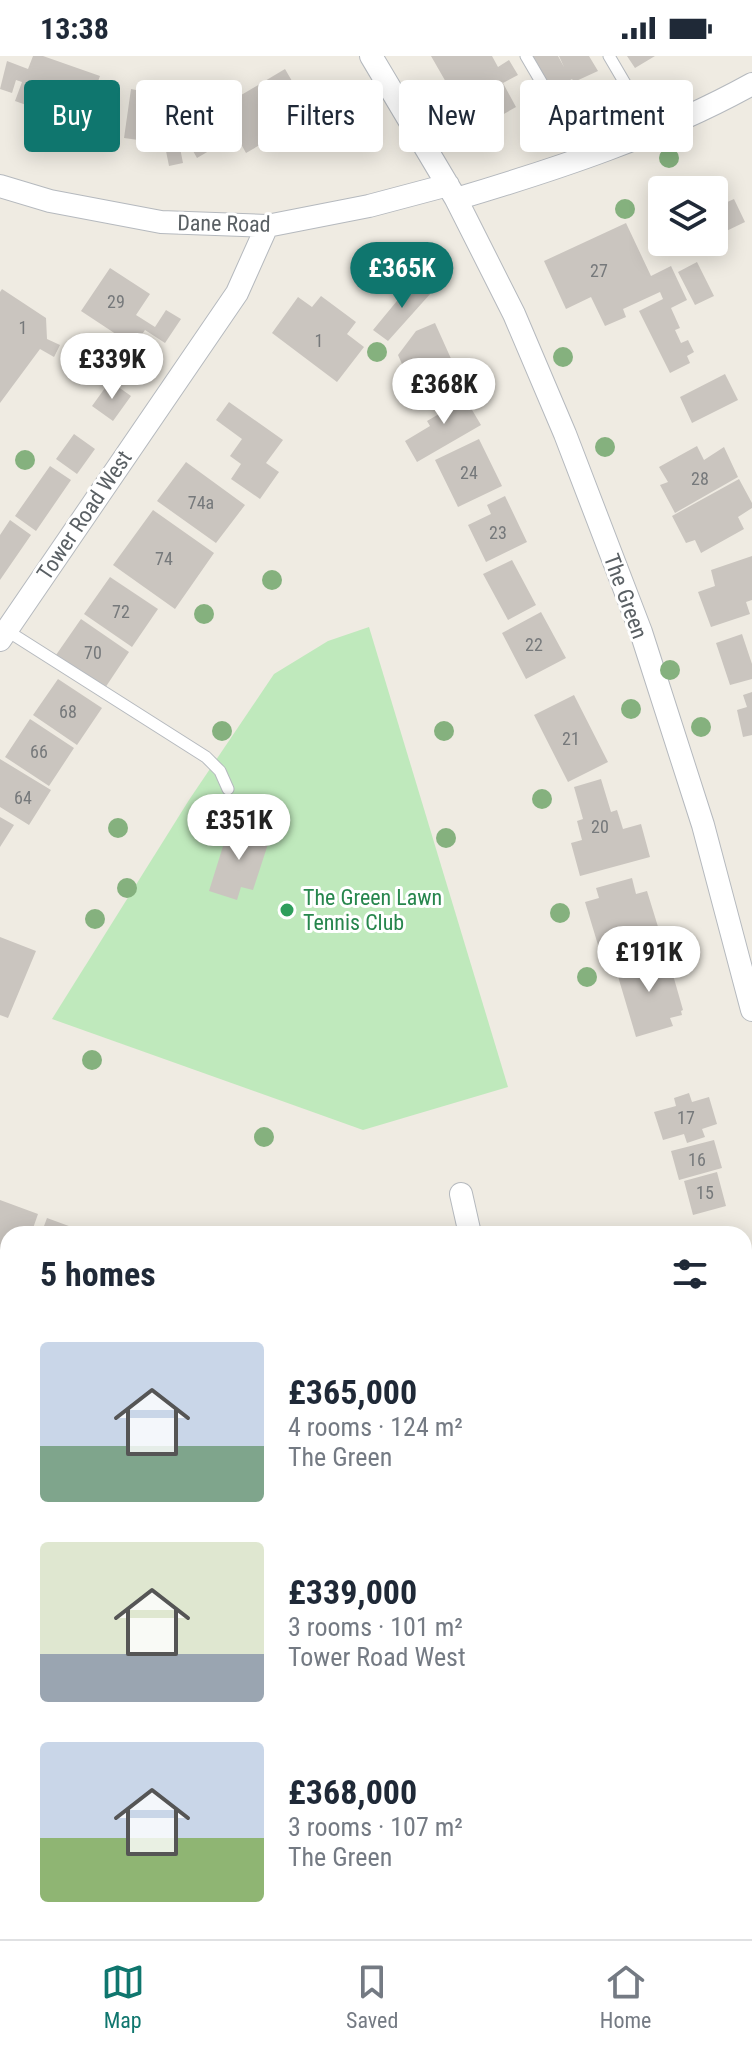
<!DOCTYPE html>
<meta charset="utf-8">
<style>
body{margin:0;font-family:"Roboto Condensed",sans-serif;background:#f2f2f3;color:#1f2937;height:100vh;display:flex;flex-direction:column;font-size:30px;white-space:nowrap}
*{box-sizing:border-box;margin:0}
p{font-size:26px;color:#747a83}
.icon{flex:none;width:44px;height:44px;fill:none;stroke:currentColor;stroke-width:2;stroke-linecap:round;stroke-linejoin:round}
.map{position:relative;flex:1;overflow:hidden}
.sheet{position:absolute;left:0px;top:1170px;width:752px;height:714px;display:flex;flex-direction:column;background:#fff;border-radius:24px 24px 0 0;box-shadow:0 4px 20px #0003}
.sheet>*{flex:none}
.banner{position:absolute;left:24px;top:24px;width:704px;height:72px;display:flex;gap:16px}
.controls{position:absolute;left:648px;top:120px;display:grid;gap:16px}
.controls a{display:grid;place-items:center;width:80px;height:80px;border-radius:8px;background:#fff;box-shadow:0 4px 20px #0003;font-size:40px}
.price{position:absolute;translate:-50% -68px;padding:0 18px;border-radius:28px;background:#fff;color:#222;font-size:26px;line-height:52px;filter:drop-shadow(0 2px 4px #0008)}
.price::after{content:'';position:absolute;left:50%;top:48px;width:24px;height:18px;margin-left:-12px;background:inherit;clip-path:polygon(0 0,100% 0,50% 100%)}
.price.on{background:#0f766e;color:#fff}
ul{padding:0;list-style:none}
li{display:flex;align-items:center;gap:24px;height:200px;padding:0 40px}
li span{display:grid;place-items:center;flex:none;width:224px;height:160px;border-radius:8px;color:#555}
li>.icon{margin-inline-start:auto}
span .icon{width:96px;height:96px;fill:#fffc;stroke-width:1}
li b{font-size:34px}
h2{display:flex;justify-content:space-between;align-items:center;height:96px;padding:0 40px;font-size:34px}
.chip{padding:0 28px;border-radius:8px;background:#fff;box-shadow:0 4px 20px #0003;font-size:28px;line-height:72px}
.chip.on{background:#0f766e;color:#fff}
.status{display:flex;justify-content:space-between;align-items:center;height:56px;padding:0 40px;background:#fff;direction:ltr}
.status svg{height:22px;fill:currentColor}
.menu{display:flex;justify-content:space-around;align-items:center;height:112px;border-top:2px solid #e0e1e3;background:#fff;font-size:22px;color:#747a83}
.menu a{display:grid;justify-items:center;gap:4px}
.menu .on{color:#0f766e}
.map>svg:first-child{display:block}
.green{fill:#bfe9bc}
.building{fill:#cac5bf}
.lines{fill:none;stroke-linecap:round;stroke-linejoin:round}
.service-casing{stroke:#b5b9be;stroke-width:13}
.minor-casing{stroke:#b5b9be;stroke-width:24}
.service{stroke:#fff;stroke-width:11}
.minor{stroke:#fff;stroke-width:22}
.tree{fill:#85b17e}
.leisure-dot{fill:#2e9e5b;stroke:#fff;stroke-width:3}
.labels{text-anchor:middle;stroke-width:6;stroke-linejoin:round;paint-order:stroke}
.number-label{font-size:18px;fill:#76797b}
.street-label{font-size:22px;fill:#5a6064;stroke:#fff}
.leisure-label{font-size:22px;fill:#27864d;stroke:#fff;text-anchor:start}
</style>
<div class="status"><b>13:38</b><svg viewBox="0 0 49 12"><path d="M0 12V9h3v3zM5 12V6h3v6zM10 12V3h3v9zM15 12V0h3v12zM26 1h20v11H26zM47 4h2v5h-2z"/></svg></div>
<div class="map">
<svg width="752" height="1883" viewBox="0 0 752 1883">
<rect width="100%" height="100%" fill="#efebe2"/>
<!-- green -->
<path class="green" d="M369,571l139,460 -145,43 -311,-111 137,-219 85,-126 54,-33z"/>
<!-- building -->
<path class="building" d="M33,0h10l57,20 -18,49 -67,-24 7,-19 -6,-2 -4,13 -12,-4 7,-28 21,8z
M431,0h61l6,11 11,-7 9,15 -15,8 13,24 -42,24z
M530,0h28l6,11 -5,-11h30l9,15 -24,11 -2,-3 -21,12z
M627,0h28l-20,12z
M285,13l32,55 -35,20 -5,-9 -31,18 -10,-18 -39,23 -26,-46 45,-25 10,17z
M148,24l14,2 -9,60 -29,-4 7,-49 15,3z
M178,82l5,25 -14,3 -5,-25z
M721,143l2,5 11,-5 11,23 -27,13 3,7 -17,7 -3,-7 -13,6 -3,-6h29v-39z
M626,167l25,53 20,-10 16,34 -16,8 9,20 -5,2 6,13 7,-3 6,12 -7,4 3,7 -20,10 -31,-62 24,-12 -3,-7 -37,17 3,8 -21,9 -14,-29 -25,12 -22,-48z
M697,206l17,34 -19,9 -17,-33z
M110,212l40,26 -14,21 19,12 11,-17 15,9 -16,24 -20,-13 -11,16 -53,-35z
M415,223l16,14 -43,48 -15,-11z
M2,233l44,29 1,21 13,6 -6,12 -14,-8 -40,54v-111z
M321,240l35,26 -9,12 17,13 -27,35 -65,-49 26,-36 14,10z
M435,267l22,49 -43,19 -16,-36 18,-24z
M725,318l13,26 -46,23 -12,-26z
M110,325l21,15 -18,25 -21,-15z
M459,332l22,37 -64,37 -12,-21 25,-15 -3,-5 12,-7 -7,-10z
M229,346l54,38 -17,23 13,9 -19,27 -29,-20 10,-15 -11,-8 12,-17 -26,-19z
M74,378l21,15 -18,25 -21,-15z
M479,383l23,47 -44,21 -23,-47z
M697,390l7,14 20,-13 14,30 -63,36 -15,-28 8,-3 -9,-15z
M186,406l59,43 -29,38 -59,-42z
M50,410l21,14 -35,51 -21,-15z
M739,423l13,24v5l-14,9 6,12 -43,24 -6,-13 -9,3 -14,-27z
M505,440l22,46 -41,20 -18,-37 23,-11 -4,-9z
M153,454l61,43 -39,56 -62,-44z
M10,464l21,15 -31,45v-45z
M752,500v44l-6,2 4,12 -39,13 -13,-35 17,-6 -4,-16z
M512,504l24,45 -28,15 -25,-46z
M110,521l48,32 -26,38 -48,-33z
M541,556l25,46 -40,21 -24,-46z
M81,563l48,33 -24,36 -49,-33z
M742,578l10,30v15l-22,6 -14,-42z
M58,623l44,29 -25,37 -44,-30z
M752,636v43l-9,2 -6,-27 10,-3 -4,-12z
M574,639l34,67 -40,20 -34,-67z
M30,663l44,29 -25,38 -44,-29z
M0,703l51,31 -22,35 -29,-18z
M601,723l10,33 6,-2 6,19 18,-5 9,33 -70,19 -9,-33 11,-3 -5,-19 6,-2 -9,-32z
M0,761l14,8 -14,22z
M245,764l17,5 -5,16 11,3 -15,46 -12,-3 -4,13 -28,-9 15,-48 5,2 5,-15 7,2z
M632,822l4,16 11,-3 12,39 -11,3 2,8 -36,10 -3,-10 -13,4 -13,-43 14,-4 -3,-10z
M0,881l36,14 -28,67 -8,-3z
M648,893l5,18 7,-2 4,13 9,-3 10,35 -2,1 1,4 -12,3 3,8 -37,11 -19,-64 9,-3 -4,-14z
M689,1037l3,9 17,-5 8,27 -15,5 3,8 -18,6 -3,-9 -21,6 -9,-28 22,-6 -2,-8z
M714,1084l8,28 -43,12 -8,-29z
M717,1116l9,34 -33,9 -9,-34z
M0,1144l38,14 -7,20h-23v30l-8,2z
M47,1162l30,11 14,5h-50z
M745,1204l7,30v66l-8,2z
M0,1297l8,2 -7,31h-1z
M752,1341v45l-8,-5v-27z
M0,1611l8,17v21l-8,3z
M744,1745l8,1v45l-8,-1z
M750,1811h2v61l-8,-1v-54l5,1z
M269,1876h74l-5,7h-59z
M499,1876h55v7h-56z"/>
<g class="lines">
<!-- service casing -->
<g class="service-casing">
<path id="service" d="M526,0l59,101
M609,0l44,75
M6,574l200,127 14,14 8,18"/>
</g>
<!-- minor casing -->
<g class="minor-casing">
<path id="minor" d="M371,0l85,143 58,115 51,120 76,198 62,193 49,185
M0,130l50,15 111,21 106,4 102,-20 79,-21
M456,143c101,-30 204,-64 296,-115
M0,584l237,-347 30,-67
M461,1138l9,40
M0,1249l8,3
M744,1441l8,2
M399,1883l5,-7"/>
</g>
<!-- service -->
<use href="#service" class="service"/>
<!-- minor -->
<use href="#minor" class="minor"/>
</g>
<!-- trees -->
<g class="tree">
<circle cx="437" cy="84" r="10"/>
<circle cx="669" cy="102" r="10"/>
<circle cx="625" cy="153" r="10"/>
<circle cx="377" cy="296" r="10"/>
<circle cx="563" cy="301" r="10"/>
<circle cx="605" cy="391" r="10"/>
<circle cx="25" cy="404" r="10"/>
<circle cx="272" cy="524" r="10"/>
<circle cx="204" cy="558" r="10"/>
<circle cx="670" cy="614" r="10"/>
<circle cx="631" cy="653" r="10"/>
<circle cx="701" cy="671" r="10"/>
<circle cx="222" cy="675" r="10"/>
<circle cx="444" cy="675" r="10"/>
<circle cx="542" cy="743" r="10"/>
<circle cx="118" cy="772" r="10"/>
<circle cx="446" cy="782" r="10"/>
<circle cx="127" cy="832" r="10"/>
<circle cx="560" cy="857" r="10"/>
<circle cx="95" cy="863" r="10"/>
<circle cx="587" cy="921" r="10"/>
<circle cx="92" cy="1004" r="10"/>
<circle cx="264" cy="1081" r="10"/>
</g>
<!-- markers -->
<circle class="leisure-dot" cx="287" cy="854" r="8"/>
<g class="labels">
<!-- number labels -->
<g class="number-label">
<text x="599" y="221">27</text>
<text x="116" y="252">29</text>
<text x="23" y="278">1</text>
<text x="319" y="291">1</text>
<text x="469" y="423">24</text>
<text x="700" y="429">28</text>
<text x="201" y="453">74a</text>
<text x="498" y="483">23</text>
<text x="164" y="509">74</text>
<text x="121" y="562">72</text>
<text x="534" y="595">22</text>
<text x="93" y="603">70</text>
<text x="68" y="662">68</text>
<text x="571" y="689">21</text>
<text x="39" y="702">66</text>
<text x="23" y="748">64</text>
<text x="600" y="777">20</text>
<text x="686" y="1068">17</text>
<text x="697" y="1110">16</text>
<text x="705" y="1143">15</text>
</g>
<!-- street labels -->
<g class="street-label">
<text transform="translate(224 167) rotate(1)" y="8">Dane Road</text>
<text transform="translate(84 459) rotate(-56)" y="8">Tower Road West</text>
<text transform="translate(626 540) rotate(70)" y="8">The Green</text>
</g>
<!-- leisure labels -->
<g class="leisure-label">
<text x="303" y="849">The Green Lawn<tspan x="303" dy="25">Tennis Club</tspan></text>
</g>
</g>
</svg>
<div class="controls">
<a><svg class="icon" aria-label="layers" viewBox="0 0 24 24"><path d="M12 4l9 5-9 5-9-5zM3 14l9 5 9-5"/></svg></a>
</div>
<b class="price on" style="left:402px;top:254px">£365K</b>
<b class="price" style="left:112px;top:345px">£339K</b>
<b class="price" style="left:444px;top:370px">£368K</b>
<b class="price" style="left:239px;top:806px">£351K</b>
<b class="price" style="left:649px;top:938px">£191K</b>
<div class="banner">
<a class="chip on">Buy</a>
<a class="chip">Rent</a>
<a class="chip">Filters</a>
<a class="chip">New</a>
<a class="chip">Apartment</a>
</div>
<section class="sheet">
<h2>5 homes<svg class="icon" aria-label="filters" viewBox="0 0 24 24"><path d="M4 7h16M4 17h16"/><circle cx="9" cy="7" r="2"/><circle cx="15" cy="17" r="2"/></svg></h2>
<ul>
<li><span style="background:linear-gradient(#c9d6e8 65%,#7fa58c 0)"><svg class="icon" aria-label="home" viewBox="0 0 24 24"><path d="M3 11l9-7 9 7M6 9v11h12V9"/></svg></span><div><b>£365,000</b><p>4 rooms · 124 m²</p><p>The Green</p></div></li>
<li><span style="background:linear-gradient(#dfe7d0 70%,#9aa5b1 0)"><svg class="icon" aria-label="home" viewBox="0 0 24 24"><path d="M3 11l9-7 9 7M6 9v11h12V9"/></svg></span><div><b>£339,000</b><p>3 rooms · 101 m²</p><p>Tower Road West</p></div></li>
<li><span style="background:linear-gradient(#c9d6e8 60%,#8fb573 0)"><svg class="icon" aria-label="home" viewBox="0 0 24 24"><path d="M3 11l9-7 9 7M6 9v11h12V9"/></svg></span><div><b>£368,000</b><p>3 rooms · 107 m²</p><p>The Green</p></div></li>
</ul>
</section>
</div>
<nav class="menu">
<a class="on"><svg class="icon" aria-label="map" viewBox="0 0 24 24"><path d="M3 6l6-2 6 2 6-2v14l-6 2-6-2-6 2zM9 4v14M15 6v14"/></svg>Map</a>
<a><svg class="icon" aria-label="saved" viewBox="0 0 24 24"><path d="M7 4h10v16l-5-4-5 4z"/></svg>Saved</a>
<a><svg class="icon" aria-label="home" viewBox="0 0 24 24"><path d="M3 11l9-7 9 7M6 9v11h12V9"/></svg>Home</a>
</nav>
